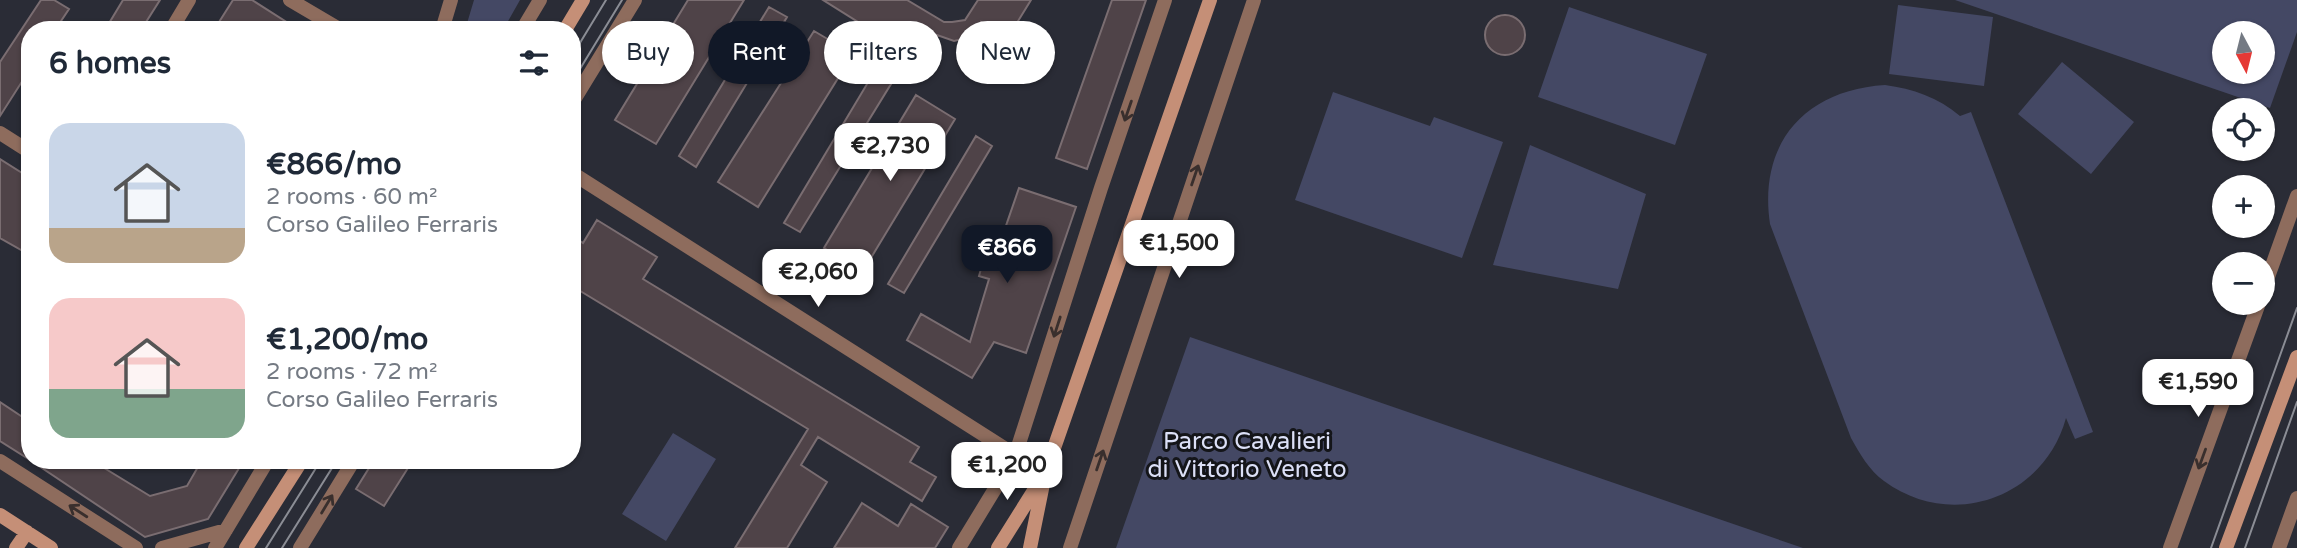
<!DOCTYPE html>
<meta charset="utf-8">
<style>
body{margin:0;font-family:"Varela Round",sans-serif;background:#f2f2f3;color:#1f2937;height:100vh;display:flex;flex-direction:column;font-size:26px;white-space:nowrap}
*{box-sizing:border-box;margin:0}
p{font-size:23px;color:#747a83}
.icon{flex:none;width:38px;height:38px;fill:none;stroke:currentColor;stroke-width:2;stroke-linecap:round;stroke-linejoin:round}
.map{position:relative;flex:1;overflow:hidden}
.panel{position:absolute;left:21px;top:21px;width:560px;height:448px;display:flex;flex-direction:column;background:#fff;border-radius:28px;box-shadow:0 2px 5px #0004}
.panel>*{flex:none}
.top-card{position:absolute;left:602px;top:21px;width:665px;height:63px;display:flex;gap:14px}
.needle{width:46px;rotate:173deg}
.tools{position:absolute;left:2212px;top:21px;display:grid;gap:14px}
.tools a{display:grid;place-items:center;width:63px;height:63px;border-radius:50%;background:#fff;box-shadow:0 2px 5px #0004;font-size:35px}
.price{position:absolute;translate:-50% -60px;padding:0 16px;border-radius:14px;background:#fff;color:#222;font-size:23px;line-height:46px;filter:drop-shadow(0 2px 4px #0008)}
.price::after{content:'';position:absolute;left:50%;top:42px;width:21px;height:16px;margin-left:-10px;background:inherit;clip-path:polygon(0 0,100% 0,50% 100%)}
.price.on{background:#111827;color:#fff}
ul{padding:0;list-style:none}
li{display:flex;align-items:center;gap:21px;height:175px;padding:0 28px}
li span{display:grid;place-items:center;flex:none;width:196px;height:140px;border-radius:21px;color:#555}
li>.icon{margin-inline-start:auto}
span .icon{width:84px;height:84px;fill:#fffc;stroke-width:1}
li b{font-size:30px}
h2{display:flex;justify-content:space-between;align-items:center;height:84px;padding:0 28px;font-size:30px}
.pill{padding:0 24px;border-radius:32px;background:#fff;box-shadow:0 2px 5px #0004;font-size:24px;line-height:63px}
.pill.on{background:#111827;color:#fff}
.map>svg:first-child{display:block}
.green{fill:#444864;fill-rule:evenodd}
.building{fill:#4f4348;stroke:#7a6d71;stroke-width:2}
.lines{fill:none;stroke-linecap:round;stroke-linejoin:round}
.street{stroke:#8e6c5d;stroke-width:14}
.secondary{stroke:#c58f77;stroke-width:14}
.tram{stroke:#8b8d95;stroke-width:2}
.oneway{stroke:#392f2d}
.labels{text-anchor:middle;stroke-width:6;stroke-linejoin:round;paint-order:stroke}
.park-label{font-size:24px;fill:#dce0f7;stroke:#141519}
</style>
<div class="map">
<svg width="2297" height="548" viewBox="0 0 2297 548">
<rect width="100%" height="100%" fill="#2a2c36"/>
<!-- green -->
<path class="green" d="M474,0h46l-17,30h-38z
M1955,0h342v32l-27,76zM2224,33h39v39h-39z
M1898,5l95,12 -9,69 -95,-12z
M1569,7l138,47 -32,91 -137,-48z
M2062,62l72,60 -43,52 -73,-60z
M1885,85c28,4 53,12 75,31l11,-4 122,320 -18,7 -9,-21c-22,80 -114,113 -182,63 -15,-11 -24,-27 -33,-43l-81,-214c-12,-81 35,-134 115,-139z
M1333,92l97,34 4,-9 69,25 -41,116 -167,-58z
M1530,145l116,49 -28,95 -125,-24z
M1190,337l613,211h-687z
M673,433l43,26 -50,82 -44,-27z"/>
<!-- building -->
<path class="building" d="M41,0h13l15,9 -14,21h-25v39l-30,47v-54z
M123,0h37l-19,30h-25l-8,-5z
M233,0h19l47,30h-85z
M688,0h56l-88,144 -41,-24z
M823,0h84l37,22h8l13,-2 13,-20h53l-24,39 -26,-17 -5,14 -22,5 -17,-6 -15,27z
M1112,0h34l-59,169 -31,-11z
M769,7l18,10 -91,150 -17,-11z
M1485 35a20 20 0 1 1 40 0a20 20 0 1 1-40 0Z
M814,31l39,23 -95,153 -40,-25z
M873,74l18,10 -91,148 -16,-9z
M916,95l39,24 -92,152 -39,-23z
M976,136l16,10 -88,147 -16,-9z
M0,159l30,19v77l-30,-17z
M1019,188l57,19 -50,146 -32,-11 -22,36 -65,-38 14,-26 49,28 19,-63 -10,-3 10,-36 11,3z
M597,220l60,37 -14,22 276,168 -9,15 26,15 -14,24 -104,-64 -17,28 26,17 -40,66h-52l73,-119 -236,-143v-38l5,-9 6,4z
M800,251l11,7 -10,18 -12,-7z
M0,402l30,20v38l-30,-19z
M30,460h61l59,36 37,-10 15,-26h42l-36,59 -63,18z
M374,460h39l-29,46 -28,-17z
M862,503l36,23 13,-22 37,23 -13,21h-101z"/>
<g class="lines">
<!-- street -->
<path class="street" d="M290,0l51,30
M171,30l18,-30
M442,30l9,-30
M522,30l18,-30
M572,103l63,-103
M0,133l30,19
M572,173l473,301
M2263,291l34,-95
M0,461l136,87
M162,548l64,-18
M215,548l53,-88
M300,548l54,-88
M959,548l56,-92 86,-268 64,-188
M1070,548l184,-548
M2170,548l89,-245
M2279,548l18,-50"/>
<!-- secondary -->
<path class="secondary" d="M565,30l18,-30
M0,515l51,33
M16,548l11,-16
M246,548l56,-88
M998,548l42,-67
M1030,548l15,-74 165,-474
M2226,548l71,-191"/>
<!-- tram -->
<path class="tram" d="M572,56l34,-56
M572,82l50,-82
M266,548l55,-88
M282,548l55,-88
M2211,548l86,-240
M2245,548l52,-146"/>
</g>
<!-- one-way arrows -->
<defs><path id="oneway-shaft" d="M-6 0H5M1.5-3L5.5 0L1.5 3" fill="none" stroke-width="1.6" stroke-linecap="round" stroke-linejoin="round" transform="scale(1.75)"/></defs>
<g class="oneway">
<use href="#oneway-shaft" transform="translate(1128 111) rotate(109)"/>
<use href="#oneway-shaft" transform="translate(1195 175) rotate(-71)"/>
<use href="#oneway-shaft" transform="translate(1057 327) rotate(108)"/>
<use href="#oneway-shaft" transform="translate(2202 459) rotate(110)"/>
<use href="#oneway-shaft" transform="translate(1100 460) rotate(-71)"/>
<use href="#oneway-shaft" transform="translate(327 504) rotate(-59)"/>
<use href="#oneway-shaft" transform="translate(78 511) rotate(-147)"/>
</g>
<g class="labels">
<!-- park labels -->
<g class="park-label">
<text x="1247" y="449">Parco Cavalieri<tspan x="1247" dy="28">di Vittorio Veneto</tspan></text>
</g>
</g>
</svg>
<div class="tools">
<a><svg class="needle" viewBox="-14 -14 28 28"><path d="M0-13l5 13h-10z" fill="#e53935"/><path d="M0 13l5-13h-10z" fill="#747a83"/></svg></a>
<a><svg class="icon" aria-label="locate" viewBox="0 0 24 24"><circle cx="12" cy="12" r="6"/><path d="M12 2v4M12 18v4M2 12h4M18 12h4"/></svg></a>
<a>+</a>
<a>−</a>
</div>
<b class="price" style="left:890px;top:183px">€2,730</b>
<b class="price" style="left:1179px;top:280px">€1,500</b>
<b class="price on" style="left:1007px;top:285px">€866</b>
<b class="price" style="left:818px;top:309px">€2,060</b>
<b class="price" style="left:2198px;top:419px">€1,590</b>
<b class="price" style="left:1007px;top:502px">€1,200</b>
<div class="top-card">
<a class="pill">Buy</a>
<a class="pill on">Rent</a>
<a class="pill">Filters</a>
<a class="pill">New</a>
</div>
<section class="panel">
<h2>6 homes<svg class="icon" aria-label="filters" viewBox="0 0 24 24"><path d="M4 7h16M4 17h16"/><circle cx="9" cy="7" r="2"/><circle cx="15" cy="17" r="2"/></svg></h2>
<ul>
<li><span style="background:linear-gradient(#c9d6e8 75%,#b9a48a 0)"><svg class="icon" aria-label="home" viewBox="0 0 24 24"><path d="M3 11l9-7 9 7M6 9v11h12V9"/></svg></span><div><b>€866/mo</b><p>2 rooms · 60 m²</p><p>Corso Galileo Ferraris</p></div></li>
<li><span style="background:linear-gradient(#f6c9c9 65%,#7fa58c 0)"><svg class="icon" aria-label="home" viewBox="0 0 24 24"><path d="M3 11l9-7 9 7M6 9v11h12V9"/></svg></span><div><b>€1,200/mo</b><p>2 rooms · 72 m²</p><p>Corso Galileo Ferraris</p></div></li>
</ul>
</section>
</div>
